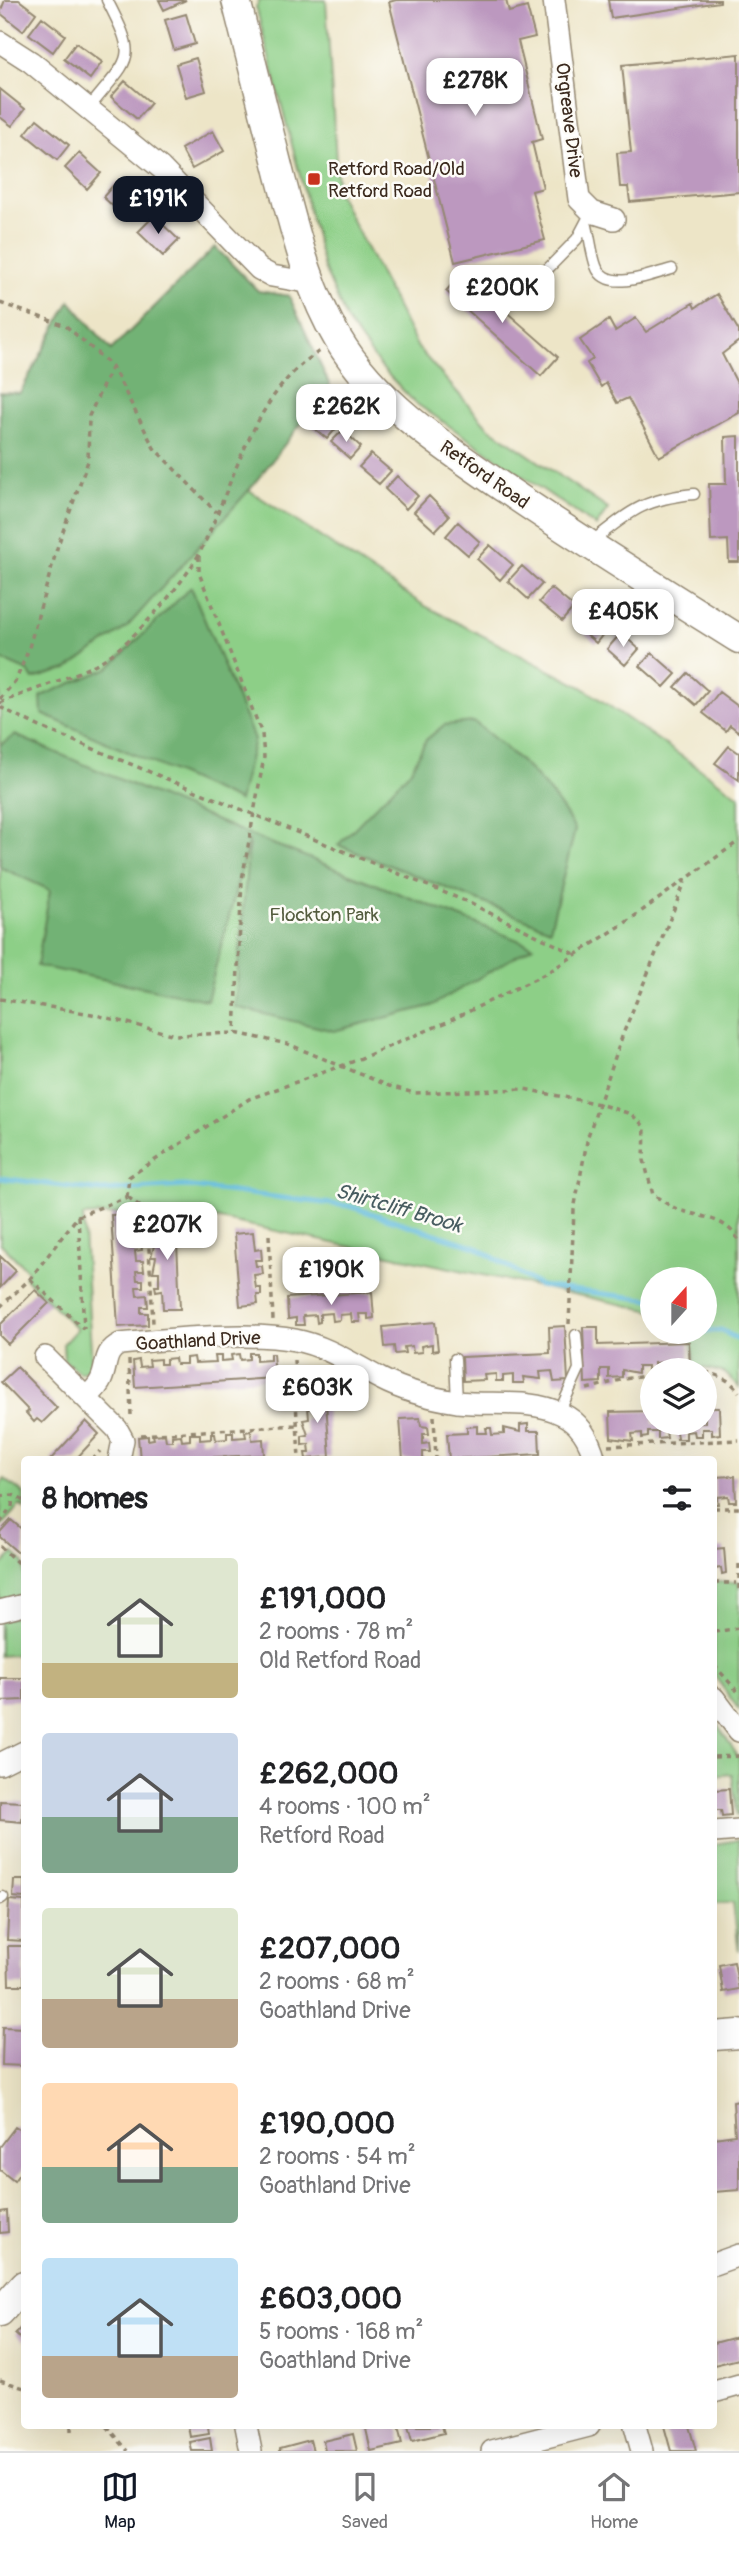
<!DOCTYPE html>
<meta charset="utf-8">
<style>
body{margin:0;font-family:Pangolin,sans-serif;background:#f6f6f6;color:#202124;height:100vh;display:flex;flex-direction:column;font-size:26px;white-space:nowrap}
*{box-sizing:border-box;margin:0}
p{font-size:23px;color:#757577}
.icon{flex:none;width:38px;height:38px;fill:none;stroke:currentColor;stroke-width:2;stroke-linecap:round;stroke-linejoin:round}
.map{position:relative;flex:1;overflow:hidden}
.drawer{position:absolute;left:21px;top:1456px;width:696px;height:973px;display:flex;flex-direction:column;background:#fff;border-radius:7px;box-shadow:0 7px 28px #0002}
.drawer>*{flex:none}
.needle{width:46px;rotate:21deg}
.fabs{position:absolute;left:640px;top:1267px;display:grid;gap:14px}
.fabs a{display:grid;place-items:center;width:77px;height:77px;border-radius:50%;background:#fff;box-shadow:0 7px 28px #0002;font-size:35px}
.price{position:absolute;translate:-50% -60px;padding:0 16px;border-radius:14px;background:#fff;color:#222;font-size:23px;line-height:46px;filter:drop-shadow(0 2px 4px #0008)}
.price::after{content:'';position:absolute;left:50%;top:42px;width:21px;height:16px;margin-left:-10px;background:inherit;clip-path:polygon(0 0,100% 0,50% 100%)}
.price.active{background:#111827;color:#fff}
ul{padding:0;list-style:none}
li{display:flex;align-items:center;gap:21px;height:175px;padding:0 21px}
li span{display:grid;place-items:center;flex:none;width:196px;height:140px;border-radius:7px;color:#555}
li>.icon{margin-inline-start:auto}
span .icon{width:84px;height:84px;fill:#fffc;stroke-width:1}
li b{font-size:30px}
h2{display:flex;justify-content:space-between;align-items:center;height:84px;padding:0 21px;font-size:30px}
.tabs{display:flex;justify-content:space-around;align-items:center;height:98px;border-top:2px solid #e0e0e0;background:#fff;font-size:19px;color:#757577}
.tabs a{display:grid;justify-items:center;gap:4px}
.tabs .active{color:#111827}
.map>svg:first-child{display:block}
.green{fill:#8dcf87;stroke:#647c52;stroke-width:2}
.forest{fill:#72b274;stroke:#566e49;stroke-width:2}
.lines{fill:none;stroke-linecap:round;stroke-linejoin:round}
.stream{stroke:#5ebadc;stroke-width:5}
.building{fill:#bc98bf}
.service-casing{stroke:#948872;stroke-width:13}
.minor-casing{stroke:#948872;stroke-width:24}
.secondary-casing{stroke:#948872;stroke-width:31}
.path{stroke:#948872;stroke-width:3.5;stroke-dasharray:5 5;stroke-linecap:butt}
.service{stroke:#fff;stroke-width:10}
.minor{stroke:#fff;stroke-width:21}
.secondary{stroke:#fff;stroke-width:28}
.poi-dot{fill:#c8321e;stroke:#fdfcf7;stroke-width:2.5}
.labels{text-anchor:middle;stroke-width:5;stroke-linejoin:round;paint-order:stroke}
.street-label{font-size:19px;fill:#3b2a1e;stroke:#fdfcf7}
.poi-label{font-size:19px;fill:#3b2a1e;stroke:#fdfcf7;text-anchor:start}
.park-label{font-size:19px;fill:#545c3e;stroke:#fdfcf7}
.water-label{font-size:21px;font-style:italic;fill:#475c60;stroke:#fdfcf7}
</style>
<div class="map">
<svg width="739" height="2451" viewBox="0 0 739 2451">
<rect width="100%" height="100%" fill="#fdfcf7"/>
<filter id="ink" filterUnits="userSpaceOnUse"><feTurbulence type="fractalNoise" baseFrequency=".0143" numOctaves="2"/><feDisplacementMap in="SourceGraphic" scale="14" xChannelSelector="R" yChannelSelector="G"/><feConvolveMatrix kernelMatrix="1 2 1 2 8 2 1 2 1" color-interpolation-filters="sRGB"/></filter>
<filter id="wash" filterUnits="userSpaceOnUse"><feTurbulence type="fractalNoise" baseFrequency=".00686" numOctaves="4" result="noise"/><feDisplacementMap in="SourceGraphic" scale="28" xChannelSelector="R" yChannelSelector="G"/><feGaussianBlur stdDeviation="1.57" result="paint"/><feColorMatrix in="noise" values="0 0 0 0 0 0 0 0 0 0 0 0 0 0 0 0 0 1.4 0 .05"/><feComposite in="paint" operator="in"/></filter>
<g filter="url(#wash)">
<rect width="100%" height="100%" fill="#ede5c7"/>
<!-- green -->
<path class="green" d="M260,0h66l12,193 80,155 70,79 120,82 -12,17 -182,-124 -34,-36 -33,-45 -23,-53 -68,-261z
M215,247l43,44 31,5 41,90 -81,104 176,116 157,81 157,109v591l-14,-14 -30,-7 -5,-34h15v-53h-52v32l-457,-97 -52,9 -2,-10 -59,3 9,150 -12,7 -16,-13 -1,-16 14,-15 -53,-52 4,-6 -28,-28v-851l20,1 50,-92 41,49z
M5,1479l19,15v15l-4,-4 -20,22v-42z
M14,1553l10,10v32l-24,5v-33z
M714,1582h25v128l-25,-35z
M13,1617l11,1v36l-24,2v-35z
M714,1719l25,39v58h-2l-5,-42 -18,2z
M739,1840v112l-6,-49 -19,1v-60z"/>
<!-- forest -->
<path class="forest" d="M215,247l43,44 31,5 41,90 -81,104 -122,137 -60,42 -34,10 -5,-8 -28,-12v-267l20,1 50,-92 41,49z
M191,587l63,152 -15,62 -197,-87 -1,-18 68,-28z
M474,722c39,31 78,63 101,108l-25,99 -212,-84 73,-75 15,-30 18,-15z
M15,735l235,100 283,111 -102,60 -97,25 -99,-24 14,-167 -42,160 -170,-34 13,-76 -50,-23v-122z"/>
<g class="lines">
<!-- stream -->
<path class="stream" d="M0,1178l102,13 82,-5 165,20 127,41 64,39 113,14
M705,1332l16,-2 18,10"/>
</g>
<g id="blocks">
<!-- building -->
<path class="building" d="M5,0h14l17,13 -13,18 -23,-18z
M159,0h27l-22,10z
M396,0h110l3,12 18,-5 8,30 -17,4 24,98 -10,3 11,46 -11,3 13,49 -90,22 -66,-260z
M608,0h112v2l-109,16z
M186,14l9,30 -21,6 -9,-30z
M42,17l23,18 -12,17 -24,-18z
M76,43l26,19 -12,17 -26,-20z
M739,54v138l-109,10 -2,-15h-8l-3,-34 14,-1 -9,-87z
M196,58l10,33 -20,6 -10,-33z
M125,81l26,22 -14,16 -26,-22z
M0,89l25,20 -13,17 -12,-9z
M37,119l32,26 -12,15 -32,-26z
M213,131l11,20 -32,18 -11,-20z
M79,153l22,20 -14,16 -22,-21z
M116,182l25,22 -14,15 -24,-22z
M154,216l25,24 -16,16 -25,-24z
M462,273l96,84 -17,19 -95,-85z
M717,294l22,37v10l-17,13 17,33v26l-80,44 -31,-59 -11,5 -11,-20 -5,4 -14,-24 6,-4 -13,-19 29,-20 6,11 21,-13 10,14 47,-29 2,5z
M320,410l18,16 -11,13 -19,-16z
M343,430l18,17 -11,12 -19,-17z
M739,436v126h-10l-1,-22 -17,1 -2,-57h17l-1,-47z
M371,454l20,17 -12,13 -20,-17z
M397,476l21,20 -12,13 -21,-20z
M429,496l20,20 -14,15 -21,-19z
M458,522l22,20 -12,13 -22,-19z
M490,545l23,20 -13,15 -23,-21z
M522,566l20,18 -14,15 -20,-18z
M551,588l23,19 -12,14 -23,-19z
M589,612l19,16 -12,15 -19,-16z
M621,633l18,16 -14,16 -18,-16z
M652,653l24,21 -12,13 -24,-21z
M688,673l20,18 -12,14 -21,-18z
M719,692l20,15v25l-9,-7 -4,6 -23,-18z
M729,746l10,7v27l-24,-17z
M131,1214l1,14h6v4h-5l1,12 7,-1 1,7 -7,1 1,10h7l1,10h-8l1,9h6v7h-7l1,9 10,-1 1,12h-7v6h7v12l-30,2 -7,-112z
M176,1220l4,89h-17l-1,-19 -6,1 -1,-5h4v-14h-6l3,-15h-5l4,-15h-6v-9l4,-1v-11z
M253,1232l2,18 6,-1 1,11h-7l1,6h6l1,8 -9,1 2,13h5v7h-4l1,9 -18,2 -6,-72z
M0,1256l16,15 -16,17z
M35,1290l14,13 -41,41 -8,-8v-11z
M372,1292l2,26 -6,1v-5h-9l1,8h-8l-1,-8 -11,1v5l-7,1 -1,-8 -12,1v8l-3,1 -1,-8 -13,1 1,9h-8v-7l-8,1 -1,-21z
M435,1322l3,28 -6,1v-7l-11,2 1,6 -9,1 -1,-7 -8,1 1,6 -10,1 -1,-8 -9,1 -2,-20z
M565,1326l3,55 -14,1 -2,-11 -12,1 1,7 -18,-2 1,6h-11v-8l-10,1v5h-7v-7l-12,1 1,5 -22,1 -1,-24 88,-4 -1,-26z
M583,1327h15v18l91,-3 1,27h-9v-7l-10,1v6h-4v-7l-13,1v7l-7,1v-5h-9v7l-16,-3v7l-13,1v-9h-8v13l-16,1z
M249,1353h7v8l14,-1v-6h3l2,24 -140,9 -2,-26 6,-1 1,7 10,-1 -1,-6 11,-1v5h6v-5l9,-1 1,6h10v-6l8,-1 1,6 21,-1 -1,-6h6v5l11,-1 -1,-5 8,-1 1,6 9,-1z
M17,1367l40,41 -15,15 -5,-4 -3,3 -8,-9 3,-2 -28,-29z
M325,1389l5,68 -24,2 -1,-6h5l-1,-9 -7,1v-9l6,-1 -5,-15 6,-1 -1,-12h-5l-1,-6h6l-1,-11z
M705,1408h14l1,26 -8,1v-6h-10v7h-7l-1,-5 -8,1v7h-9l-1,-8h-10l1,7 -9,1v-7h-10v5l-6,1v-5l-10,1 1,7 -22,-3 -1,-26 43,-1v12h52z
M420,1418l1,8 7,1 1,7h-6v10l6,-1 1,9h-7v8h-20l-3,-41z
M86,1421l13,13 -24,26h-25z
M528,1424v7h11l1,23 -91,5 -2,-25 20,-1v-6l10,-1v7h10l-1,-5h5l1,7 12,-1v-6l16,4v-7z
M251,1431l1,9 11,-1 1,16 -124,5 -2,-23 10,-1v4l6,-1 -1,-4 12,-1 1,7h6v-5l9,-1 1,6 8,-1v-6h10v6l11,-1v-5h4l1,6 11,-1v-6h6v5l13,-1 -1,-5z
M735,1476l1,26h-7l-1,-6 -11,1 1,7h-3l-1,-27z
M11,1520l13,11v27l-24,-21v-5z
M724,1548l2,25 -4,1 -1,-6 -7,1v-20z
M0,1678h24v22l-24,1z
M729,1789l2,26 -9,1 -1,-6h-7v-20z
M0,1801l23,1 -1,20 -22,-2z
M14,1880h10v18l-11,-1z
M9,1900l15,1v40l-17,-1z
M8,1946h16v39h-15z
M734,1962l5,27 -16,3 -4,-27z
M3,2027l21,1v38l-22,-1z
M739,2101v89l-25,2v-54l21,-3 -2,-33z
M24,2126v41l-10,14 -14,-11v-23l15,-20 6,4z
M7,2211l1,21 -8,1v-21z
M24,2324v18l-9,-8z
M737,2337l2,22 -25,6v-22z
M188,2426h20l1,8 -19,3z
M381,2426h17l4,18 -31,7 -5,-22z
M408,2426h34l2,7 -32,8z
M664,2426h25l7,25h-25z
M353,2434l4,17h-32l-2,-10z
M210,2438l2,13h-20l-2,-9z
M310,2440l3,11h-33v-3z"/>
</g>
</g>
<g filter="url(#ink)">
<use href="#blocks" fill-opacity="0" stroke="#948872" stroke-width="2"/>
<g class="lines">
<!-- service casing -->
<g class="service-casing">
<path id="service" d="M89,108c42,-53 50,-46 18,-108
M586,222c4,14 5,30 10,44 10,28 56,8 76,3
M528,289l49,-50 10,-19
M590,543c40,-31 52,-44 104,-49
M455,1359l2,43
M559,1413l20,-44 -3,-34
M0,1899l3,-2"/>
</g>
<!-- minor casing -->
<g class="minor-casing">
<path id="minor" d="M554,0l25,199 13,13 22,7
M0,42l31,20 130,106 98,101 13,7 40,7
M45,1357l72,72 6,11 -4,20
M86,1398c6,-6 12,-11 15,-18 7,-15 2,-28 19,-36 46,-5 131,-13 175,-4 32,6 57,24 86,39 23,12 51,19 76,23 35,4 72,-4 105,12 19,9 28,26 33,46
M0,1611l24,-6
M714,1698l25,33
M0,1764l24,-12
M714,1832l25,-2
M714,2264l25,-9
M714,2392l25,-7
M246,2426l5,25
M635,2426l7,25
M492,2451l97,-25"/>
</g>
<!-- secondary casing -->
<g class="secondary-casing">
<path id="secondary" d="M236,0c15,58 29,117 44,175 15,56 28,114 58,164 38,64 109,110 169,151 76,52 154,100 232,149
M714,2036l25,-2
M0,2312l24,-27"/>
</g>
<!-- path -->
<path class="path" d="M0,303l66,23 46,40 42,82 62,64
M199,556v17l63,161 2,23 -22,123 -7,153
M0,699l16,-19 12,-29 30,-106 30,-84 1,-45 23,-50
M0,703c34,-14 72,-25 103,-43 28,-16 81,-77 96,-106 34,-66 53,-161 121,-203
M0,707l40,20 425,174 112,54
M0,999l92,15 83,21 60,-2 53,11 101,42 25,7 110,-4 75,15 32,10 14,13 -1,33 9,35c8,4 16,11 24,14 24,9 48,7 62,32
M127,1197l2,-20 120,-78 103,-37 95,-40 100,-49 78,-50 114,-82
M128,1197l19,15 6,111
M78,1216l6,113
M269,1235l4,85
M30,1279l54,50
M0,1307l30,-28 48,-63 49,-19
M569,1324l5,-114 14,-74 35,-102 62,-152
M129,1360l2,56
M294,1360l5,100
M705,1372c14,3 26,8 34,20
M587,1389l37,-10 29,-4
M434,1416l2,44
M141,1435l155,-10
M608,1446l131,-6
M92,1460l8,-9
M0,1496l13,-1 11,6
M714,1508h25
M0,1523l12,-16 1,-12
M0,1546l24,23
M739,1564v26
M714,1583h22
M714,1632l25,-4
M714,1665l25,28
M714,1757l25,-1
M0,2380l24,8
M71,2426v6
M107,2426l21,25"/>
<!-- service -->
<use href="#service" class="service"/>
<!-- minor -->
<use href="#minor" class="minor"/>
<!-- secondary -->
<use href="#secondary" class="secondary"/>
</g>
</g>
<!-- markers -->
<rect class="poi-dot" x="307" y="172" width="14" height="14" rx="3.5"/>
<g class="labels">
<!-- street labels -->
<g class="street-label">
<text transform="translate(570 120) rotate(83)" y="7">Orgreave Drive</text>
<text transform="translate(485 474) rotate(35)" y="7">Retford Road</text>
<text transform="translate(198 1340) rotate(-3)" y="7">Goathland Drive</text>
</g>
<!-- poi labels -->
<g class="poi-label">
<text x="328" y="175">Retford Road/Old<tspan x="328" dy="22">Retford Road</tspan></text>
</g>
<!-- park labels -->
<g class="park-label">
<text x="324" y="921">Flockton Park</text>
</g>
<!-- water labels -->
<g class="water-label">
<text transform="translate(399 1208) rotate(16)" y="7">Shirtcliff Brook</text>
</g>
</g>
</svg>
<div class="fabs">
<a><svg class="needle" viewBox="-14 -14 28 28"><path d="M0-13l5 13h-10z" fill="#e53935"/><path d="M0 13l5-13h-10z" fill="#757577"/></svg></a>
<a><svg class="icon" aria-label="layers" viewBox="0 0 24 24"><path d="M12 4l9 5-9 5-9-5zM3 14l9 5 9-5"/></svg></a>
</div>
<b class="price" style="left:475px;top:118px">£278K</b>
<b class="price active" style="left:158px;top:236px">£191K</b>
<b class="price" style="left:502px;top:325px">£200K</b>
<b class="price" style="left:346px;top:444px">£262K</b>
<b class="price" style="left:623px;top:649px">£405K</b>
<b class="price" style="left:167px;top:1262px">£207K</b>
<b class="price" style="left:331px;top:1307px">£190K</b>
<b class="price" style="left:317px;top:1425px">£603K</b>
<section class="drawer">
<h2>8 homes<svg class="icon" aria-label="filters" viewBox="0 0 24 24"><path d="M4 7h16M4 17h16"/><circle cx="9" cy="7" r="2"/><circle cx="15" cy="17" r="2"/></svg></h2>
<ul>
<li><span style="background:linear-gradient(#dfe7d0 75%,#c2b280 0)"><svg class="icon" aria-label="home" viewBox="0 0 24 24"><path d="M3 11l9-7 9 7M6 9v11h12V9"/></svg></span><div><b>£191,000</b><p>2 rooms · 78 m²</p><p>Old Retford Road</p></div></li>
<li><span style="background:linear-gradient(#c9d6e8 60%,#7fa58c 0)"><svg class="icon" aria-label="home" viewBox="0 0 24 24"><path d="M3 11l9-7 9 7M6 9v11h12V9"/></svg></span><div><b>£262,000</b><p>4 rooms · 100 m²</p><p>Retford Road</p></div></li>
<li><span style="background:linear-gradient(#dfe7d0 65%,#b9a48a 0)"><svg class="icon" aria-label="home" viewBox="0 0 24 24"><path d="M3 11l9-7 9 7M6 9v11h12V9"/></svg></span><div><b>£207,000</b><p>2 rooms · 68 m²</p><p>Goathland Drive</p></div></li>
<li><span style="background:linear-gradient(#ffd9b3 60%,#7fa58c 0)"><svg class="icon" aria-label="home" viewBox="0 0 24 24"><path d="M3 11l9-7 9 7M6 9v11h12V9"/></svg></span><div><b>£190,000</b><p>2 rooms · 54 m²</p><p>Goathland Drive</p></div></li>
<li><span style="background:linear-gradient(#bfe0f5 70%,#b9a48a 0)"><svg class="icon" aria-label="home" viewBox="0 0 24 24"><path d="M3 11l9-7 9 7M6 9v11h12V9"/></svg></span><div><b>£603,000</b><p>5 rooms · 168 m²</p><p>Goathland Drive</p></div></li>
</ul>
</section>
</div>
<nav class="tabs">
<a class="active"><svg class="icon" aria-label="map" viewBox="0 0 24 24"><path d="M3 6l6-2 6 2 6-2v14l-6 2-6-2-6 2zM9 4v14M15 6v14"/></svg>Map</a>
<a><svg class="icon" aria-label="saved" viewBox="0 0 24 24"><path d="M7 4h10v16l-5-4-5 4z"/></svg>Saved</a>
<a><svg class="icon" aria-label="home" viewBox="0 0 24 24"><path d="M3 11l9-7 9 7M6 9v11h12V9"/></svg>Home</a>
</nav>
